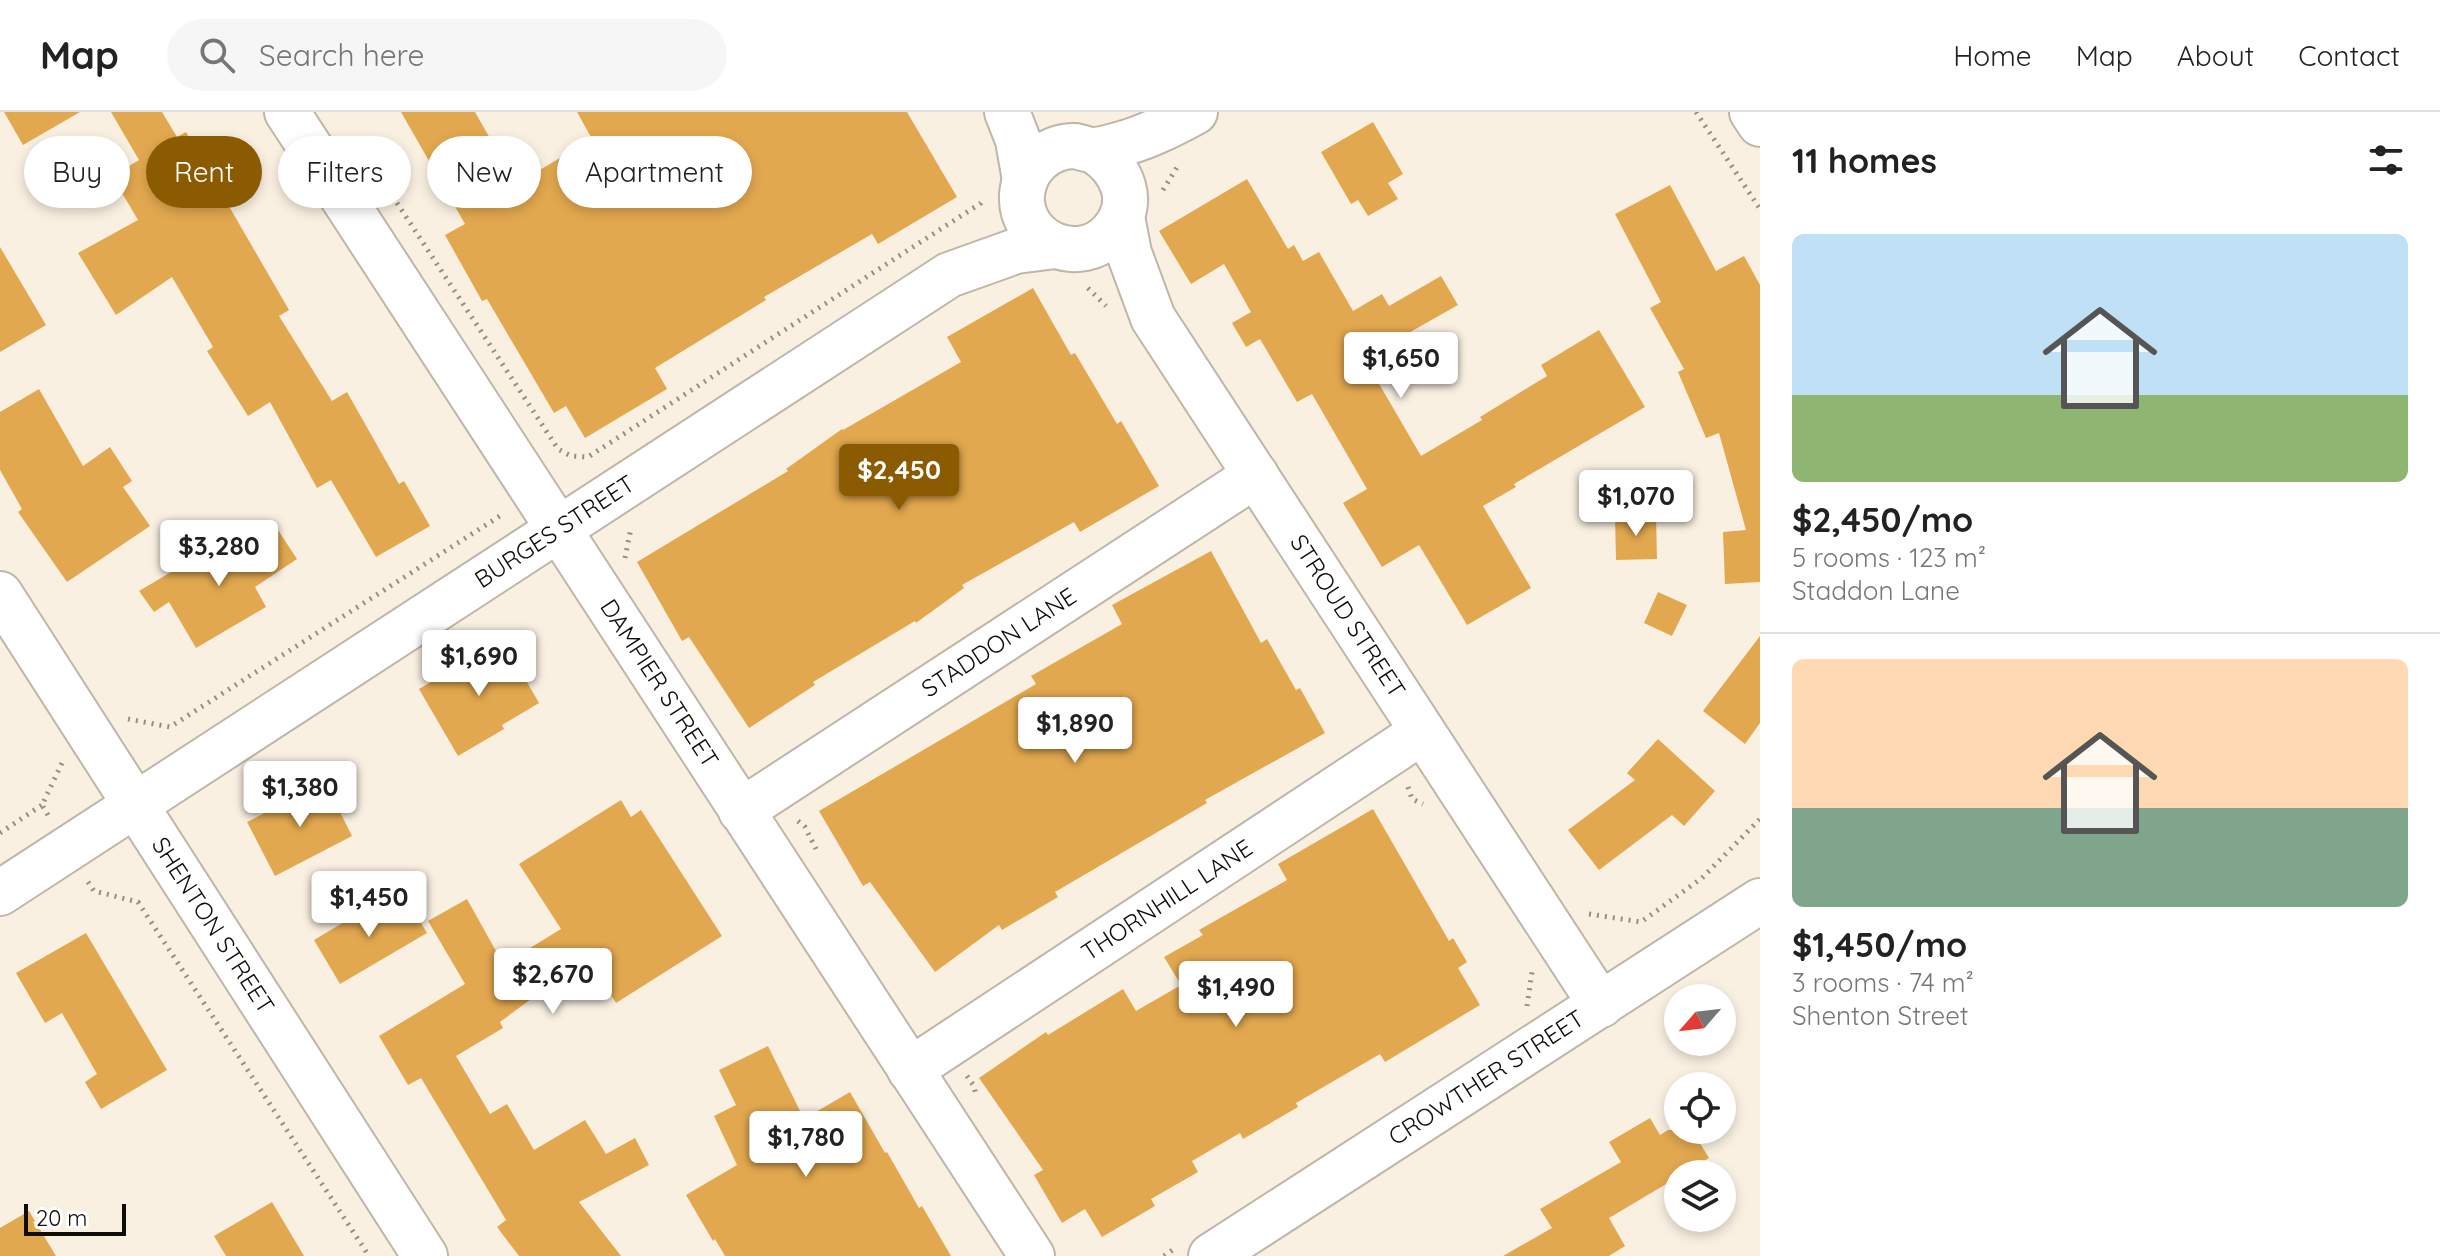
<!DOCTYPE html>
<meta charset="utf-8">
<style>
body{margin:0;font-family:Quicksand,sans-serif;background:#f6f6f6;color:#222;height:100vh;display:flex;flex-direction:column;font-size:30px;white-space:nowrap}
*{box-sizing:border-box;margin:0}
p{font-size:26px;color:#767676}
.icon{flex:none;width:44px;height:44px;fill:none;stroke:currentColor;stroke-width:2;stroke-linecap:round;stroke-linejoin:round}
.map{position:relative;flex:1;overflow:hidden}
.panel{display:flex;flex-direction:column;background:#fff;width:680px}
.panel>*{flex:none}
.hud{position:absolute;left:24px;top:24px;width:760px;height:72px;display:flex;gap:16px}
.needle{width:52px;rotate:242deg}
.buttons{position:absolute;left:1664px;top:872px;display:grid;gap:16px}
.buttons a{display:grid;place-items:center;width:72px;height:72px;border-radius:50%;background:#fff;box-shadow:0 4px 12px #0003;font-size:40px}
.scale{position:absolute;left:24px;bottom:20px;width:102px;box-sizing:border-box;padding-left:8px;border:4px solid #100d09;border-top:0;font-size:22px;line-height:28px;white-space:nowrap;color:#100d09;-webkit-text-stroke:6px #fff;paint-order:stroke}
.price{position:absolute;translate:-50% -68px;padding:0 18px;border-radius:8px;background:#fff;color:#222;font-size:26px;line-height:52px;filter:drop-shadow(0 2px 4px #0008)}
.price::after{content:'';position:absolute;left:50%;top:48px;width:24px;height:18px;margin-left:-12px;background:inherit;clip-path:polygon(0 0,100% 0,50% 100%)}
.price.on{background:#8b5b02;color:#fff}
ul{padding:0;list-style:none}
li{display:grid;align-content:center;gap:16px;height:424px;padding:0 32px}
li+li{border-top:2px solid #e0e0e0}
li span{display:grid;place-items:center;height:248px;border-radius:12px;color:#555}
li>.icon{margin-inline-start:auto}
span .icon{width:144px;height:144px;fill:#fffc;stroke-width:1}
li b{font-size:34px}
h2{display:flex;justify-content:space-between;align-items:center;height:96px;padding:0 32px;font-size:34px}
.tag{padding:0 28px;border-radius:36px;background:#fff;box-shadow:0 4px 12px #0003;font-size:28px;line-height:72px}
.tag.on{background:#8b5b02;color:#fff}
header{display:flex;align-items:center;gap:48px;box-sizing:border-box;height:112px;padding:0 40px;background:#fff;border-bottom:2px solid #e0e0e0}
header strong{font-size:38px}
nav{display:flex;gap:44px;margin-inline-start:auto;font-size:28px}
.search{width:560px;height:72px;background:#f6f6f6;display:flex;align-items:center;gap:20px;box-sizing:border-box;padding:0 28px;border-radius:44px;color:#767676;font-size:30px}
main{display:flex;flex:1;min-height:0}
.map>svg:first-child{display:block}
.building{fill:#e2a84f}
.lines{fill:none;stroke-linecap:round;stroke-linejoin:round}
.minor-casing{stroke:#bfb6a9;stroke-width:48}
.major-casing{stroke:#bfb6a9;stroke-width:48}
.path{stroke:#958e85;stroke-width:5;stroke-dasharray:2 6;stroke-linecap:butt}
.minor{stroke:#fff;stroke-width:44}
.major{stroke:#fff;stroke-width:44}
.labels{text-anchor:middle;stroke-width:7;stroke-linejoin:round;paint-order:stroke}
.street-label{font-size:24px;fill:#100d09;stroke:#fff}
</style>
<header>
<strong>Map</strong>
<div class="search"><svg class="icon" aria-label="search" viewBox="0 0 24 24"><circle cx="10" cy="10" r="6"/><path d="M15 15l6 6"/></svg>Search here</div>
<nav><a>Home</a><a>Map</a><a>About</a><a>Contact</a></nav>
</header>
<main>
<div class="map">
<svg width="1760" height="1144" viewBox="0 0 1760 1144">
<rect width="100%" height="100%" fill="#faf0e2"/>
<!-- building -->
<path class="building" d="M4,0h76l-57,33z
M111,0h51l15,25 9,-5 103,178 -10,6 53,85 15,-9 52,92 5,-3 26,45 -54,31 -45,-77 -14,8 -47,-86 -22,14 -41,-65 6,-4 -41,-70 -56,38 -38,-62 60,-33 -26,-44 27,-16z
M401,0h74l41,72 76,-45 -15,-27h330l50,85 -79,47 -6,-10 -108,63 2,3 -111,68 12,21 -82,49 -19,-32 -12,7 -67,-114 -5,2 -37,-66 20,-11z
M1373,10l30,52 -15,9 10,16 -30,17 -10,-16 -7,4 -30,-52z
M1247,67l41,70 6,-4 9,16 16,-9 34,59 29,-17 7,12 52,-30 17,29 -53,30 2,5 -40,23 54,93 61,-36 -2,-3 67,-41 -6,-11 58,-35 46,77 -131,77 2,3 -33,19 48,82 -64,37 -48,-80 -37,22 -39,-64 24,-14 -55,-95 -15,8 -37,-63 -14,8 -14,-24 19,-11 -27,-48 -33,20 -32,-53z
M1670,73l46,86 28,-15 16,29v297l-35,2 -2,-52 23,-2 -27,-97 -13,5 -28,-66 6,-3 -34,-61 11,-6 -46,-88z
M0,135l46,78 -46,27z
M1033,176l38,67 4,-2 42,71 4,-3 38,65 -79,46 -6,-10 -112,63 2,3 -48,35 -1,-2 -102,61 2,3 -66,43 -60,-91 -7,4 -45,-79 151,-91 -2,-2 56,-40 1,1 118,-68 -14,-25z
M39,277l44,77 27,-19 22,34 -9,6 27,39 -83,56 -49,-70 4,-3 -22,-39v-58z
M1656,404l1,43 -41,1 -1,-43z
M278,418l19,29 -42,28 11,20 -70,41 -27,-46 -15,10 -15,-21 71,-42 11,18z
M1211,439l50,92 6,-4 29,51 4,-2 25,45 -120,67 2,3 -152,89 3,5 -56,33 -3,-5 -64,47 -65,-90 -7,4 -44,-75 217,-127 -5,-8 91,-52 -10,-19z
M1658,480l29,13 -15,31 -28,-13z
M1760,524v87l-15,21 -42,-33z
M503,528l36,63 -37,22 2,4 -46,27 -39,-67z
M1658,627l57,52 -31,35 -12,-11 -73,55 -31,-40 67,-50 -8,-7z
M325,670l27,54 -77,40 -28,-54z
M621,688l10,17 10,-7 81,126 -106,67 -12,-19 -12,7 -16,-25 -76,56 3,6 -47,28 34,58 17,-10 27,46 51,-30 21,34 29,-16 14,27 -70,37 42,54h-102l-22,-29 9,-7 -85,-142 -13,7 -29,-49 86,-52 -37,-63 39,-22 34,61 13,-9 3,5 44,-27 -42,-65z
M1373,697l76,132 4,-3 14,24 -9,6 22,37 -95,57 -5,-8 -84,49 2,4 -55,32 -3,-6 -48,28 6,11 -47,27 4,7 -53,31 -17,-28 -23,14 -28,-48 9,-5 -64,-92 67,-46 2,3 75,-46 13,22 45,-26 -17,-28 39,-22 -4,-5 88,-50 -9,-16z
M406,786l21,35 -87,51 -26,-44 57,-34 5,9z
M86,821l81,137 -66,39 -16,-27 12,-8 -35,-61 -17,10 -29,-50z
M768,934l36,73 46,-27 35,61 2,-1 32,56 3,-2 29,50h-226l-10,-17 -2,2 -27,-46 51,-30 -23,-49 22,-11 -17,-35z
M1650,1006l10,17 8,-5h24l17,28 -27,16h-4v3l-69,41 16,28 -16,10h-106l49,-28 -12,-19 81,-47 -12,-20z
M272,1090l32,54h-78l-12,-20z
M29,1099l27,45h-56v-28z"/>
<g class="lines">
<!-- minor casing -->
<g class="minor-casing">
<g id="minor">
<path id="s1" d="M287,0l745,1144"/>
<path d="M1007,0l11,28 7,40"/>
<path d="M1752,0l8,12"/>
<path d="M1093,38c29,18 45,52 19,82 -31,36 -93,11 -90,-37 2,-28 25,-49 53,-49 6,1 12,4 18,4 10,0 25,-5 35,-8 24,-7 46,-19 67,-30"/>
<path id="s2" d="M1122,105l7,36 24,65 448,687"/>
<path id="s3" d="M741,699l515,-336"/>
<path id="s4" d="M0,781l949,-618 67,-24 39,-5"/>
<path id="s5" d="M910,958l512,-338"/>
<path id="s6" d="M1211,1144l549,-355"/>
</g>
</g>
<!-- major casing -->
<g class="major-casing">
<g id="major">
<path id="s7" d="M0,482l425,662"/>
</g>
</g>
<!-- path -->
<path class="path" d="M1696,0l64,97
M1163,78l16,-26
M397,91l161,246 13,7 17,1 393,-254 2,-4
M1088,176l18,18
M625,446l6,-30
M128,607l42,8 333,-213
M1408,675l4,12 11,5
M48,703l-6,-10 20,-42
M798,709l7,6 11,22
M0,721l42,-28
M88,770l6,9 44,11 231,354
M1589,802l52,8 61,-44 58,-59
M1527,894l5,-34
M967,964l7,10 2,9
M1164,1144l10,-7"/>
<!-- minor -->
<use href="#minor" class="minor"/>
<!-- major -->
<use href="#major" class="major"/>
</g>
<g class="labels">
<!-- street labels -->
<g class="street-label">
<text dy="8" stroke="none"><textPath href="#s4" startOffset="662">BURGES STREET</textPath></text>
<text dy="8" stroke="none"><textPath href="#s2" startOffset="462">STROUD STREET</textPath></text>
<text dy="8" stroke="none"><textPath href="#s3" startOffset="308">STADDON LANE</textPath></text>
<text dy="8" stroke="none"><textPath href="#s1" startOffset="682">DAMPIER STREET</textPath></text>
<text dy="8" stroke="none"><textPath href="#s5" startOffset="308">THORNHILL LANE</textPath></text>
<text dy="8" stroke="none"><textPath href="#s7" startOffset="394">SHENTON STREET</textPath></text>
<text dy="8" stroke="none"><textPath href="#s6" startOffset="328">CROWTHER STREET</textPath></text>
</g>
</g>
</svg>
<div class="buttons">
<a><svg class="needle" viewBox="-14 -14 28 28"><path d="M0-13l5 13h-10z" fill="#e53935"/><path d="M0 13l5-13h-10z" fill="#767676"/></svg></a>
<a><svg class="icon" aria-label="locate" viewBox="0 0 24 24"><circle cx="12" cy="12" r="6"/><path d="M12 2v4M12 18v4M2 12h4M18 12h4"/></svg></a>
<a><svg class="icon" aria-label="layers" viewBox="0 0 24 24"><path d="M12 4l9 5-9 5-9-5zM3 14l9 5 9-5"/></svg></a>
</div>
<div class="scale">20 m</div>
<b class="price" style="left:1401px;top:288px">$1,650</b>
<b class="price on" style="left:899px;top:400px">$2,450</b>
<b class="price" style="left:1636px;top:426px">$1,070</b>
<b class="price" style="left:219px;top:476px">$3,280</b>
<b class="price" style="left:479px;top:586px">$1,690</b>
<b class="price" style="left:1075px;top:653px">$1,890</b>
<b class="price" style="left:300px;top:717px">$1,380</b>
<b class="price" style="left:369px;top:827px">$1,450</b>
<b class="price" style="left:553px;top:904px">$2,670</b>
<b class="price" style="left:1236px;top:917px">$1,490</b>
<b class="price" style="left:806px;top:1067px">$1,780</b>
<div class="hud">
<a class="tag">Buy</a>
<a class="tag on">Rent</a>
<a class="tag">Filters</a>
<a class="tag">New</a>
<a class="tag">Apartment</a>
</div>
</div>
<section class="panel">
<h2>11 homes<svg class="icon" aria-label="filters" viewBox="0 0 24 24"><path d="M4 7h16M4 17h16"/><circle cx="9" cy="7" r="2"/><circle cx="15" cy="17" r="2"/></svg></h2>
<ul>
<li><span style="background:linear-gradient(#bfe0f5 65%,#8fb573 0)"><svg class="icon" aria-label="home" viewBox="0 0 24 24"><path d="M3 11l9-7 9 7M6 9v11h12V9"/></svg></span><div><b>$2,450/mo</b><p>5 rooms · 123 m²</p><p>Staddon Lane</p></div></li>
<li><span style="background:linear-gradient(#ffd9b3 60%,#7fa58c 0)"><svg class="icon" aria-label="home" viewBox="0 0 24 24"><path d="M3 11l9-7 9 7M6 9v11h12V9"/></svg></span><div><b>$1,450/mo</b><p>3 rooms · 74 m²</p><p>Shenton Street</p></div></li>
</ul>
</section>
</main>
